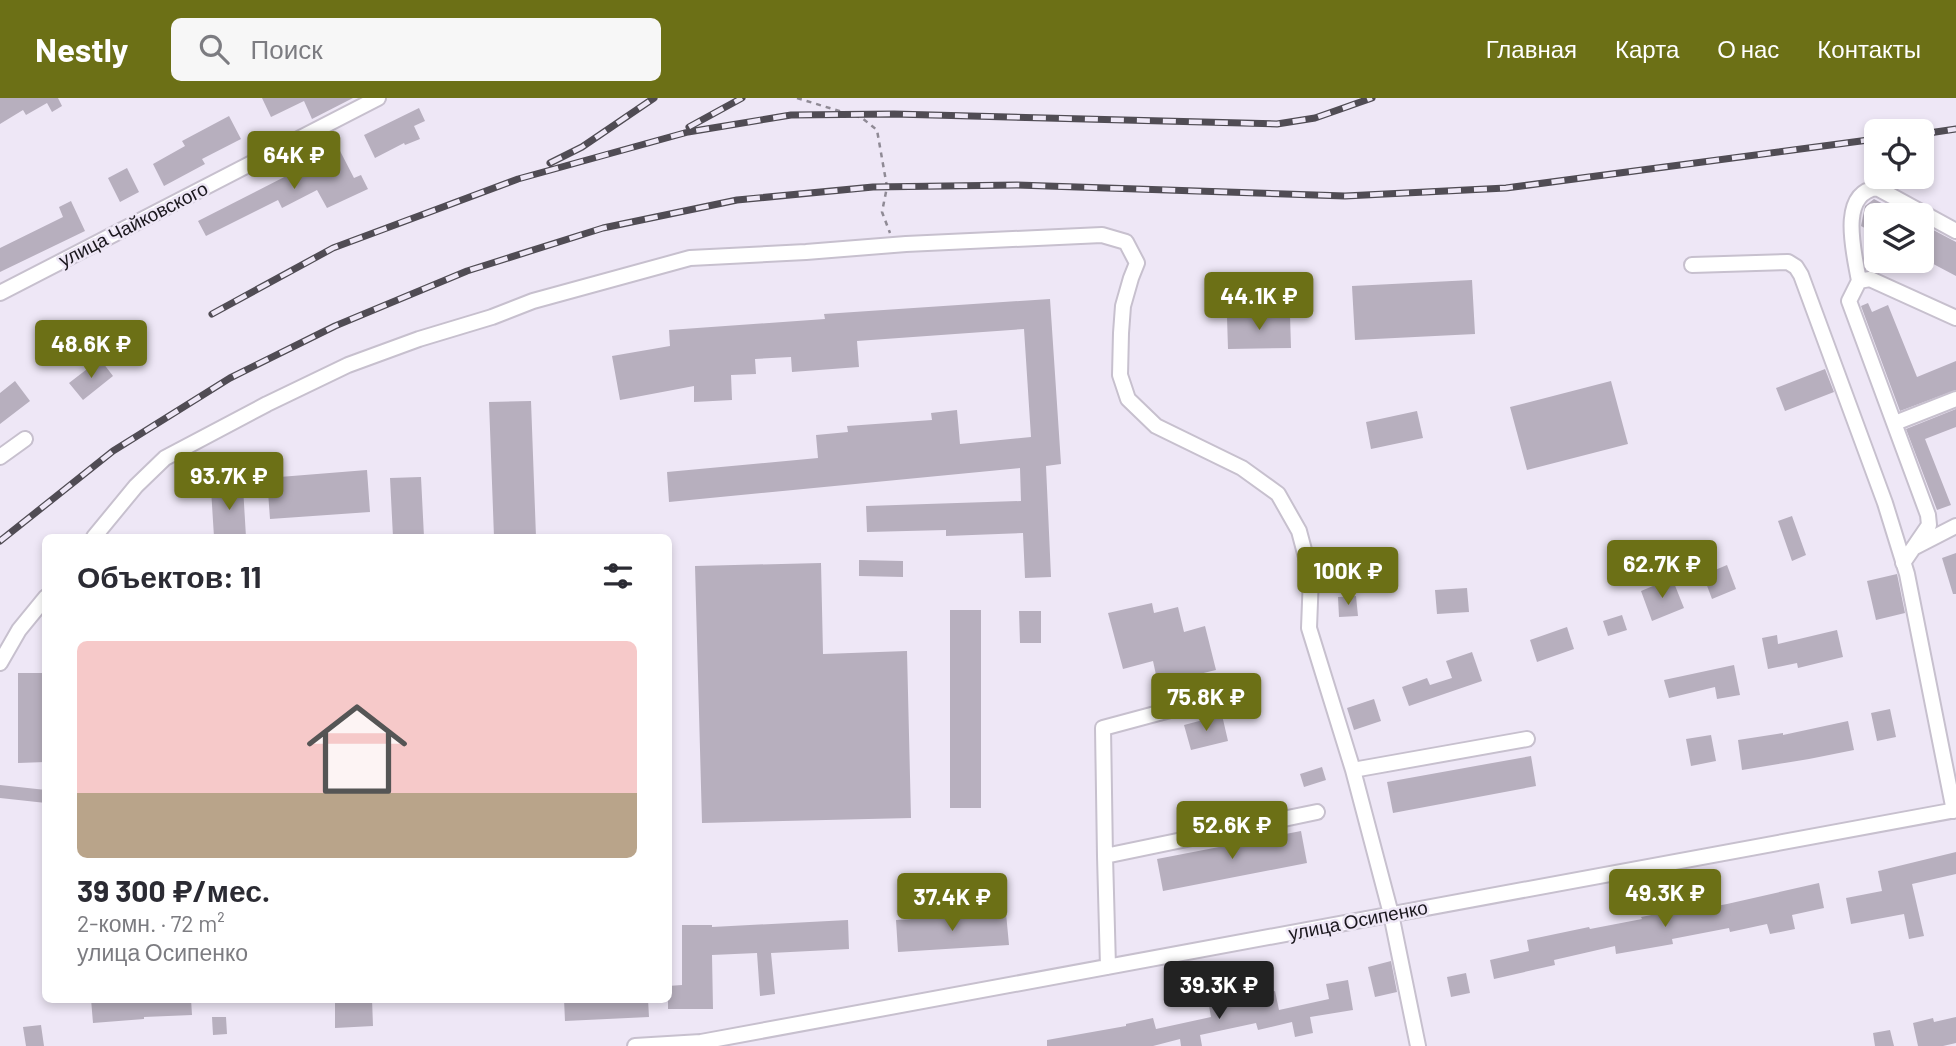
<!DOCTYPE html>
<html lang="ru">
<meta charset="utf-8">
<style>
body{margin:0;font-family:Barlow,sans-serif;background:#f7f7f7;color:#2b2b33;height:100vh;display:flex;flex-direction:column;font-size:26px;white-space:nowrap}
*{box-sizing:border-box;margin:0}
p{font-size:23px;color:#7c7c81}
.icon{flex:none;width:38px;height:38px;fill:none;stroke:currentColor;stroke-width:2;stroke-linecap:round;stroke-linejoin:round}
.map{position:relative;flex:1;overflow:hidden}
.drawer{position:absolute;left:42px;top:436px;width:630px;height:469px;display:flex;flex-direction:column;background:#fff;border-radius:10px;box-shadow:0 4px 10px #0003}
.drawer>*{flex:none}
.fabs{position:absolute;left:1864px;top:21px;display:grid;gap:14px}
.fabs a{display:grid;place-items:center;width:70px;height:70px;border-radius:10px;background:#fff;box-shadow:0 4px 10px #0003;font-size:35px}
.price{position:absolute;translate:-50% -60px;padding:0 16px;border-radius:7px;background:#6c7016;color:#fff;font-size:23px;line-height:46px;filter:drop-shadow(0 2px 4px #0008)}
.price::after{content:'';position:absolute;left:50%;top:42px;width:21px;height:16px;margin-left:-10px;background:inherit;clip-path:polygon(0 0,100% 0,50% 100%)}
.price.on{background:#222;color:#fff}
ul{padding:0;list-style:none}
li{display:grid;align-content:center;gap:14px;height:371px;padding:0 35px}
li span{display:grid;place-items:center;height:217px;border-radius:10px;color:#555}
li>.icon{margin-inline-start:auto}
span .icon{width:126px;height:126px;fill:#fffc;stroke-width:1}
li b{font-size:30px}
h2{display:flex;justify-content:space-between;align-items:center;height:84px;padding:0 35px;font-size:30px}
header{display:flex;align-items:center;gap:42px;box-sizing:border-box;height:98px;padding:0 35px;background:#6c7016;color:#fff}
header strong{font-size:33px}
nav{display:flex;gap:38px;margin-inline-start:auto;font-size:24px}
.search{width:490px;height:63px;background:#f7f7f7;display:flex;align-items:center;gap:18px;box-sizing:border-box;padding:0 24px;border-radius:10px;color:#7c7c81;font-size:26px}
.map>svg:first-child{display:block}
.building{fill:#b7afbe}
.lines{fill:none;stroke-linecap:round;stroke-linejoin:round}
.minor-casing{stroke:#c7c0ce;stroke-width:18}
.path{stroke:#8f8a95;stroke-width:2.5;stroke-dasharray:5 5;stroke-linecap:butt}
.minor{stroke:#fff;stroke-width:14}
.rail-casing{stroke:#504c54;stroke-width:7}
.rail{stroke:#eee7f6;stroke-width:4.5;stroke-dasharray:13;stroke-linecap:butt}
.labels{text-anchor:middle;stroke-width:5;stroke-linejoin:round;paint-order:stroke}
.street-label{font-size:19px;fill:#1a171d;stroke:#eee7f6}
</style>
<header>
<strong>Nestly</strong>
<div class="search"><svg class="icon" aria-label="search" viewBox="0 0 24 24"><circle cx="10" cy="10" r="6"/><path d="M15 15l6 6"/></svg>Поиск</div>
<nav><a>Главная</a><a>Карта</a><a>О нас</a><a>Контакты</a></nav>
</header>
<div class="map">
<svg width="1956" height="948" viewBox="0 0 1956 948">
<rect width="100%" height="100%" fill="#eee7f6"/>
<!-- building -->
<path class="building" d="M0,0h58l4,8 -10,6 -5,-9 -21,12 -3,-5 -23,14z
M262,0h91l-41,21 -8,-18 -33,16z
M419,10l6,13 -11,5 6,13 -15,6 -1,-2 -29,15 -11,-23z
M229,18l12,23 -39,20 3,5 -41,22 -11,-22 32,-18 -3,-5z
M339,51l15,29 7,-3 7,14 -41,19 -10,-18 -35,18 -4,-8 -72,36 -8,-15z
M127,70l12,24 -19,10 -12,-24z
M1874,101l30,16h-28v19l-15,-8 4,-20z
M71,103l14,30 -85,41v-24l63,-31 -4,-10z
M1922,126l34,18v34l-34,-18z
M1472,182l3,54 -120,6 -3,-54z
M1050,201l11,165 -15,2 5,111 -26,1 -2,-45 -77,3v-6l-79,2 -1,-26 155,-5 -1,-33 -351,34 -2,-30 151,-14 -2,-23 32,-3 -1,-6 85,-6 -1,-7 26,-3 3,34 71,-7 -7,-108 -167,12 2,26 -67,5 -1,-15 -36,2 1,15 -25,1 1,25 -38,2v-16l-74,14 -8,-44 58,-10 -1,-16 156,-11 -1,-5z
M1868,205l4,9 16,-7 29,72 39,-16v29l-56,21 -39,-105z
M1290,217l1,33 -63,1 -1,-32z
M100,261l13,17 -30,24 -14,-17z
M1825,271l9,23 -49,19 -9,-23z
M15,283l15,20 -30,23v-31z
M1611,283l17,63 -101,26 -17,-63z
M531,303l5,136h-42l-5,-135z
M1956,311v18l-31,12 26,66 -14,5 -31,-81z
M1417,313l6,27 -52,11 -5,-27z
M367,372l3,42 -100,7 -3,-41z
M421,379l3,60h-31l-3,-59z
M243,389l3,50h-32l-3,-48z
M1792,418l14,39 -14,6 -14,-40z
M1956,455v41h-3l-11,-36z
M859,462l44,1v16l-44,-1z
M821,465l2,91 84,-3 4,167 -209,5 -7,-257z
M1727,467l9,24 -24,10 -9,-24z
M1897,476l8,39 -29,7 -9,-39z
M1672,480l12,30 -32,13 -11,-30z
M1467,490l2,24 -32,2 -2,-24z
M1356,498l2,20 -19,1 -1,-20z
M1152,505l2,10 24,-6 6,25 21,-6 11,44 -58,14 -5,-23 -30,8 -15,-56z
M950,512h31v198h-31z
M1019,513h22v32h-21z
M1622,517l5,15 -19,6 -5,-15z
M1567,529l7,22 -37,13 -7,-22z
M1837,532l6,27 -45,11 -1,-5 -29,6 -6,-31 15,-3 1,9z
M1472,554l10,29 -73,25 -7,-19 25,-9 3,7 22,-7 -6,-17z
M1734,567l6,30 -23,4 -2,-12 -46,11 -5,-18z
M18,575h28v89l-28,1z
M1374,601l7,22 -27,9 -7,-22z
M1890,611l6,28 -19,4 -6,-28z
M1222,617l6,26 -37,9 -7,-25z
M1848,623l6,29 -45,9 -67,11 -4,-30 45,-7v2z
M1711,637l5,26 -25,5 -5,-27z
M1531,658l5,30 -143,27 -6,-31z
M1322,669l4,13 -22,7 -4,-13z
M0,687l46,5v13l-46,-5z
M1301,733l6,32 -144,28 -6,-32z
M1956,754v22l-44,10 12,52 -15,3 -5,-25 -53,10 -5,-26 36,-7 -4,-20z
M1819,785l5,25 -32,7 3,14 -25,5 -3,-10 -37,8 -1,-4 -57,11 1,5 -57,10 -1,-8 -61,14 1,5 -61,14 -4,-19 39,-9 -2,-11 62,-13 1,2 52,-10 -1,-2 26,-5 1,3 59,-11z
M1006,815l3,32 -111,7 -2,-32z
M848,822l1,29 -78,4 4,41 -15,2 -3,-43 -45,2 1,54h-45v-23l14,-1v-60h30v2z
M1391,863l6,31 -22,5 -7,-30z
M1466,875l4,20 -19,4 -4,-20z
M1348,882l5,30 -43,7 3,16 -18,4 -3,-15 -34,8 -2,-7 -56,12 2,11h-21l-1,-7 -27,7h-106v-6l79,-14v-2l27,-6 3,11 55,-12 -2,-11 66,-15 4,19 50,-11 -3,-15z
M91,901h100l1,16 -48,2v2l-51,4z
M335,901h37l1,27 -38,2z
M564,901h84l1,18 -84,4z
M212,919h14l1,17 -14,1z
M1956,919v26l-13,3h-25l-5,-23 20,-5 1,4z
M41,927l3,21h-18l-3,-19z
M1890,932l4,16h-19l-2,-13z"/>
<g class="lines">
<!-- minor casing -->
<g class="minor-casing">
<path id="minor" d="M1692,167l96,-3 8,5 5,8 84,228 22,71 47,237
M1859,183c-4,-25 -22,-88 18,-93l79,43
M0,195l378,-195
M1895,325l61,-24
M0,359l25,-18
M94,439l42,-51 29,-28 102,-54 81,-39 71,-26 73,-22 41,-16 157,-43 116,-6 100,-8 196,-9 24,7 11,21 -6,15 -8,28 -2,27 -1,42 8,24 28,27 86,42 36,26 21,37 12,45 -2,52 44,142 38,144 27,132
M1915,449l41,-21
M1903,465l26,-38 -1,-10 -79,-214 10,-20 11,-2 86,39
M0,565l19,-33 27,-33
M1353,672l174,-31
M1105,758l-2,-128 108,-29
M1108,869l-3,-111 212,-44
M635,948l66,-4 1255,-232"/>
</g>
<!-- path -->
<path class="path" d="M797,0l65,20 15,12 10,57 -5,25 8,21"/>
<!-- minor -->
<use href="#minor" class="minor"/>
<!-- rail casing -->
<g class="rail-casing">
<path id="rail" d="M689,29l53,-29
M1922,36l34,-5
M550,65l32,-16 72,-49
M212,216l121,-66 185,-69 170,-47 103,-17 103,-1 383,10 38,-6 57,-20
M0,443l113,-90 117,-73 105,-52 132,-55 136,-43 134,-28 136,-13 144,-2 328,11 161,-8 370,-49"/>
</g>
<!-- rail -->
<use href="#rail" class="rail"/>
</g>
<g class="labels">
<!-- street labels -->
<g class="street-label">
<text transform="translate(133 126) rotate(-27)" y="7">улица Чайковского</text>
<text transform="translate(1358 822) rotate(-11)" y="7">улица Осипенко</text>
</g>
</g>
</svg>
<div class="fabs">
<a><svg class="icon" aria-label="locate" viewBox="0 0 24 24"><circle cx="12" cy="12" r="6"/><path d="M12 2v4M12 18v4M2 12h4M18 12h4"/></svg></a>
<a><svg class="icon" aria-label="layers" viewBox="0 0 24 24"><path d="M12 4l9 5-9 5-9-5zM3 14l9 5 9-5"/></svg></a>
</div>
<b class="price" style="left:294px;top:93px">64K ₽</b>
<b class="price" style="left:1259px;top:234px">44.1K ₽</b>
<b class="price" style="left:91px;top:282px">48.6K ₽</b>
<b class="price" style="left:229px;top:414px">93.7K ₽</b>
<b class="price" style="left:1662px;top:502px">62.7K ₽</b>
<b class="price" style="left:1348px;top:509px">100K ₽</b>
<b class="price" style="left:1206px;top:635px">75.8K ₽</b>
<b class="price" style="left:1232px;top:763px">52.6K ₽</b>
<b class="price" style="left:1665px;top:831px">49.3K ₽</b>
<b class="price" style="left:952px;top:835px">37.4K ₽</b>
<b class="price on" style="left:1219px;top:923px">39.3K ₽</b>
<section class="drawer">
<h2>Объектов: 11<svg class="icon" aria-label="filters" viewBox="0 0 24 24"><path d="M4 7h16M4 17h16"/><circle cx="9" cy="7" r="2"/><circle cx="15" cy="17" r="2"/></svg></h2>
<ul>
<li><span style="background:linear-gradient(#f6c9c9 70%,#b9a48a 0)"><svg class="icon" aria-label="home" viewBox="0 0 24 24"><path d="M3 11l9-7 9 7M6 9v11h12V9"/></svg></span><div><b>39 300 ₽/мес.</b><p>2-комн. · 72 m²</p><p>улица Осипенко</p></div></li>
</ul>
</section>
</div>
